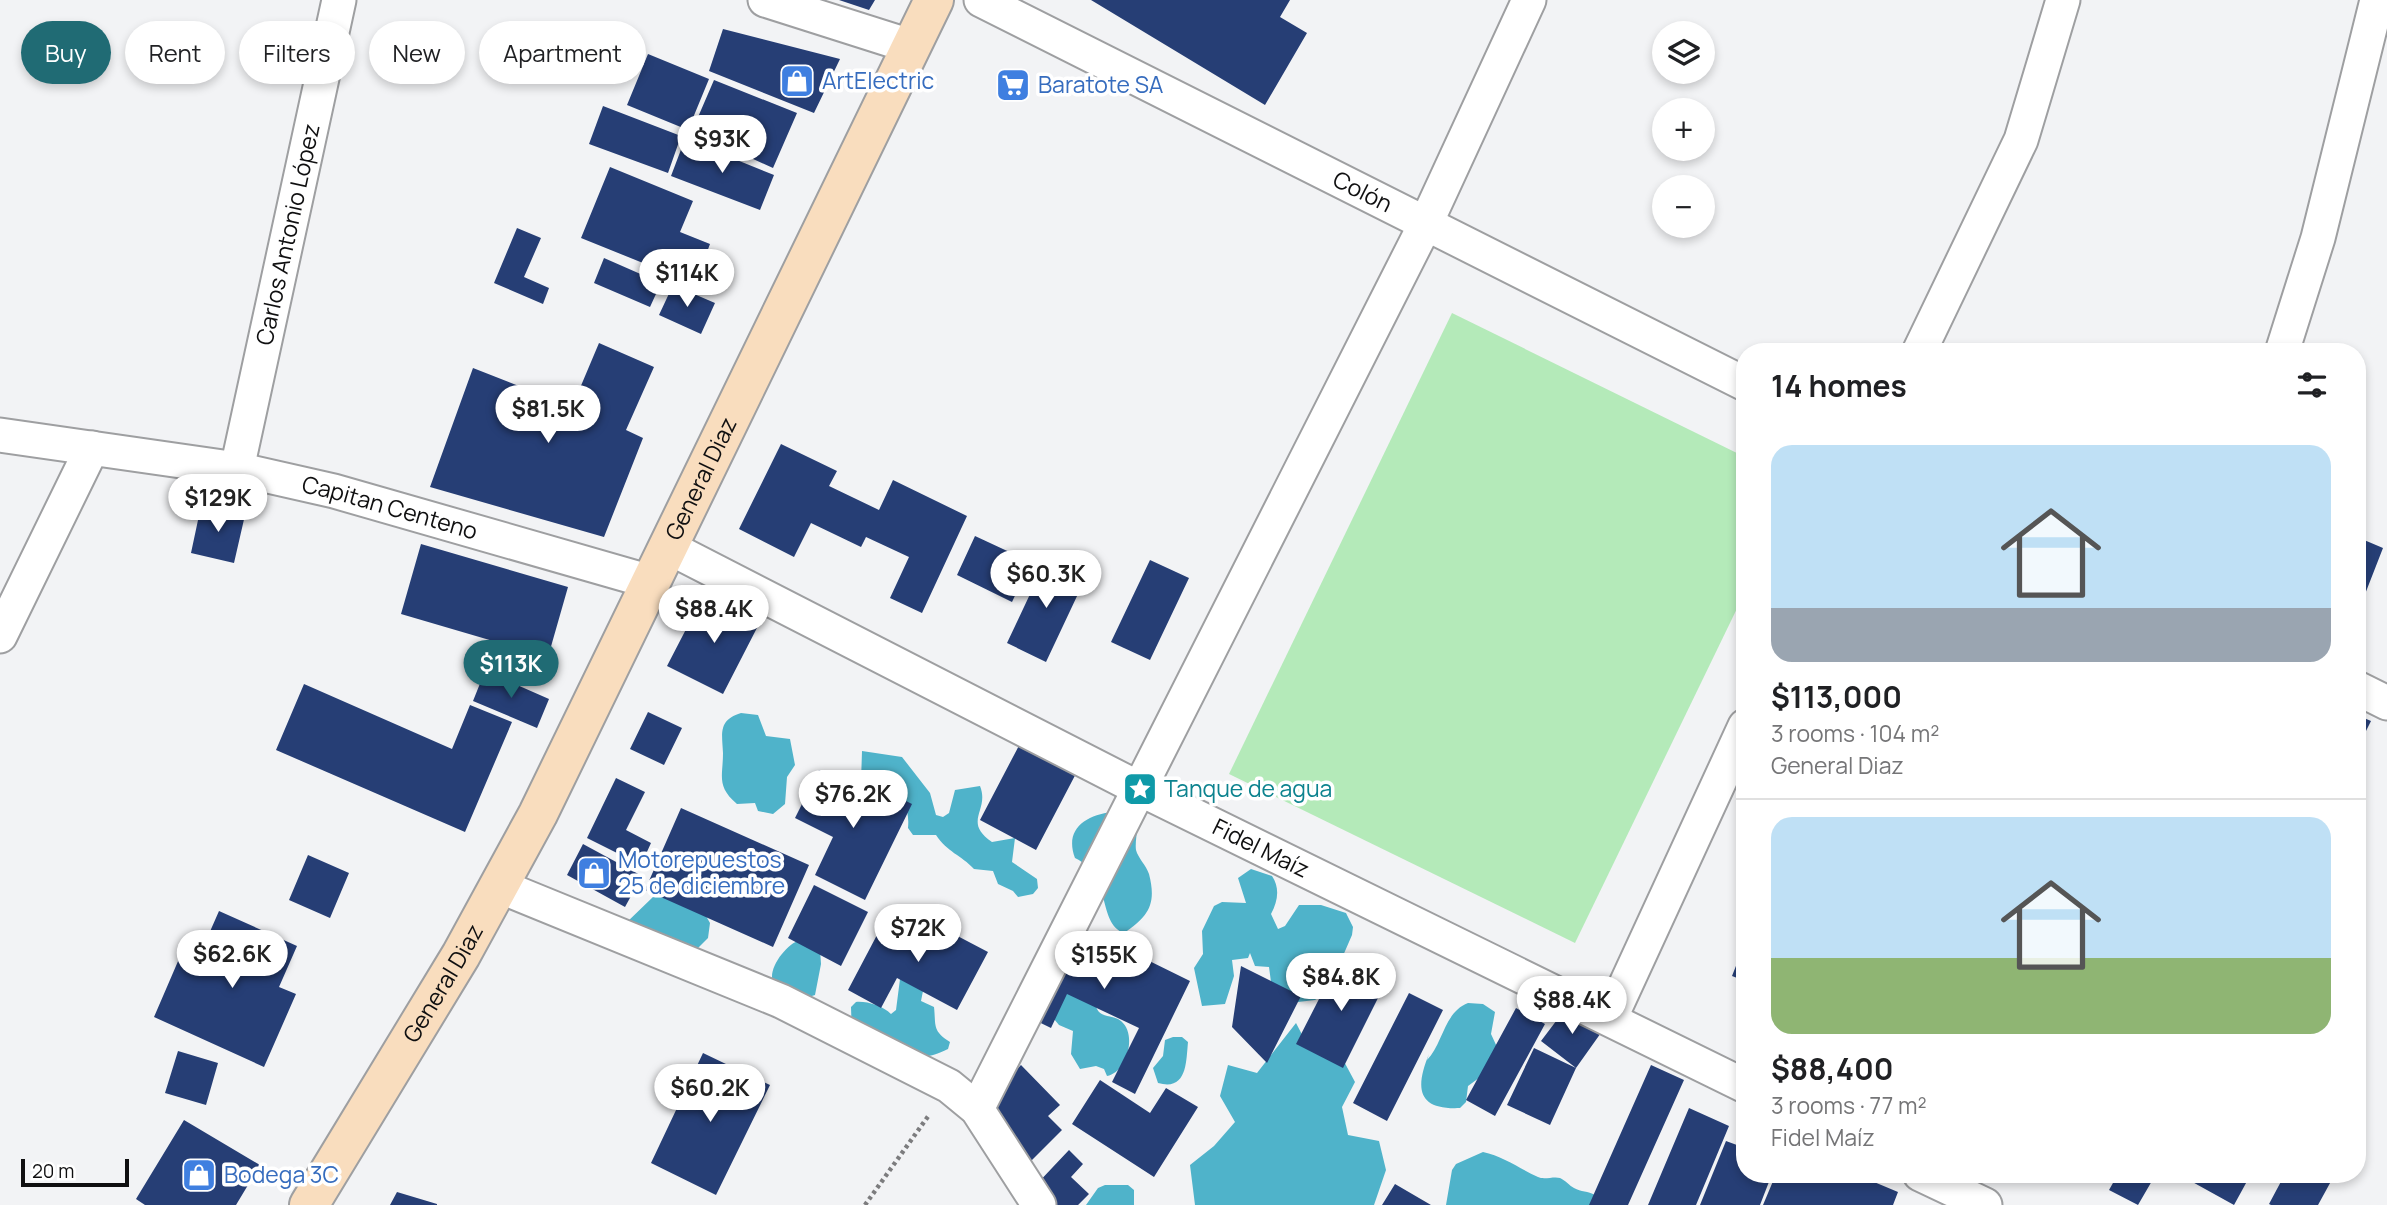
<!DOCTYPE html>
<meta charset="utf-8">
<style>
body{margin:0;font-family:Manrope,sans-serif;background:#f2f2f2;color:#202124;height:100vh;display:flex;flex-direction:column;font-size:26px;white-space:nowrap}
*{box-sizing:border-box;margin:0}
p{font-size:23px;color:#757577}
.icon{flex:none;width:38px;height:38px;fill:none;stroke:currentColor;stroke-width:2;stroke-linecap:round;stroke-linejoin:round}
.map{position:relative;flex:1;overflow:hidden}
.drawer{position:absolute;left:1736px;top:343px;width:630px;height:840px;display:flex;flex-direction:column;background:#fff;border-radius:28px;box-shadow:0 4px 10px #0003}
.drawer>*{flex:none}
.banner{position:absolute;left:21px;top:21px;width:665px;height:63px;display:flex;gap:14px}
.buttons{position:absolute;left:1652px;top:21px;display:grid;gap:14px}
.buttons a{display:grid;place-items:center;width:63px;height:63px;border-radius:50%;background:#fff;box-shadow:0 4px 10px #0003;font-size:35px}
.scale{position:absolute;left:21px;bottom:18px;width:108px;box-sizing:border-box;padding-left:7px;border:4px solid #0f0f10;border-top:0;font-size:19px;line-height:24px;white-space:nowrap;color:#0f0f10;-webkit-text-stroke:5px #fff;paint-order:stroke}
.price{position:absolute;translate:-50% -60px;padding:0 16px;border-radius:24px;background:#fff;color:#222;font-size:23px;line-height:46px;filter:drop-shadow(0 2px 4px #0008)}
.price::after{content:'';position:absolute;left:50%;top:42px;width:21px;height:16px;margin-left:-10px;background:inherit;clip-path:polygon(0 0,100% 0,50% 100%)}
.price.active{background:#206b74;color:#fff}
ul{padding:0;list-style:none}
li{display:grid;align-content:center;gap:14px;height:371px;padding:0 35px}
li+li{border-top:2px solid #e0e0e0}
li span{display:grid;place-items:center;height:217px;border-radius:21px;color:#555}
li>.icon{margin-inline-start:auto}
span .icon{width:126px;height:126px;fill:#fffc;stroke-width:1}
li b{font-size:30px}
h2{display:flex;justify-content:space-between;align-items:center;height:84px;padding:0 35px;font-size:30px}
.chip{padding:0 24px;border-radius:32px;background:#fff;box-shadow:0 4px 10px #0003;font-size:24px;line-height:63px}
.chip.active{background:#206b74;color:#fff}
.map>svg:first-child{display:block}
.green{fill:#b4eab9}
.water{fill:#4fb3ca}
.building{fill:#263e75}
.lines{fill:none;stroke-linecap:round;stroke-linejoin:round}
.minor-casing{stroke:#9e9fa1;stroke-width:37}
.secondary-casing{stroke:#9e9fa1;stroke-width:42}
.path{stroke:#7c7c7e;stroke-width:4.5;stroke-dasharray:3.5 3.5;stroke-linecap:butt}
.minor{stroke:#fff;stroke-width:33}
.secondary{stroke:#f9ddbe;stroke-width:38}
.labels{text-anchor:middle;stroke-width:7;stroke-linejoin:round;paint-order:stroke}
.shop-label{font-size:23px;fill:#366cbe;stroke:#fff;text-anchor:start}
.street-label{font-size:23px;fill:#0f0f10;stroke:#fff}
.culture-label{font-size:23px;fill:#0d838f;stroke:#fff;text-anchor:start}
</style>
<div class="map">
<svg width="2387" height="1205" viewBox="0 0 2387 1205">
<rect width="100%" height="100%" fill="#f2f3f5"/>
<!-- green -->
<path class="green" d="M1452,313l293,144v135l-170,351 -346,-169z"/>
<!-- water -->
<path class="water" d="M741,713l17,2 8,21 24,3 5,26 -8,12 -2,27 -12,10 -15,-3 -3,-8 -18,1c-21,-18 -14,-28 -14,-51 -1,-20 -5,-33 18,-40z
M862,751l40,6 28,36 6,22 7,2 6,-4 6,-23 25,-4c10,25 -18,35 12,56l23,-4 -3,24 25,17 1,9 -5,6 -15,3 -5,-6 -15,-7 -5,-13 -19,-2c-13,-14 -27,-17 -38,-34h-23l-5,-7c3,-33 -18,-44 -47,-46z
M1112,812l25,16c0,7 -2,15 -1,22 2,8 10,15 13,24 8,31 -1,42 -25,59 -27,-10 -11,-56 -49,-75 -11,-29 11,-43 37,-46z
M1251,869l21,7c8,12 6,25 -1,38l7,15 7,-3 14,-21h22l25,8 7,14 -1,8 -13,30 -12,9 -6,22 -6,4 -17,2 -3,-6 -24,-14 -2,-15 -14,-1 -5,-13 -2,5 -16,2 2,16 -9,28 -23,2 -8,-38 9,-14 -1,-23 12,-25 8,-4 24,1 -8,-25z
M676,895l26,14 8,14 -2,15 -16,16 -67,-30 28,-27z
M800,940l20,9 1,15 -6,31 -22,7c-6,-5 -14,-10 -18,-16 -11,-14 11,-42 25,-46z
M1045,976l51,16c0,5 -1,13 1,17 4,9 17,6 24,12 17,14 5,52 -14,55l-3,-7 -8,-3 -16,3 -9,-15 2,-23 -14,-6 -5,-6z
M900,979l24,7 -3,15 13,6c2,18 -2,24 16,35l-2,7c-29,14 -29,6 -50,-9l-46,-3 -1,-30 5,-5c11,-1 27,4 35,12l5,-4z
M1468,1003l15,1 12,8 -4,22 6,13 -10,25 -19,14 -2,16 -6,6c-43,2 -45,-20 -31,-54l-2,6c16,-16 17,-48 41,-57z
M1296,1023l14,27 30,4 15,28 -13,25 6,28 31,6 7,29 -12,35h-179l-5,-40 24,-19 21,-24 -15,-26 8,-31 29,8z
M1173,1037h9l6,5c-2,21 -1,49 -30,41l-5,-15 10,-12 2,-16z
M1483,1152c20,4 37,17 55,25 6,3 16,-1 22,1 5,2 10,8 14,10 7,4 14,3 21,7v10h-149l6,-35 4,-6z
M1105,1185h23l6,5v15h-48l12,-17z"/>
<!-- building -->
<path class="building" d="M839,0h36l-6,10z
M1091,0h199l-10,17 27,16 -42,72z
M723,29l117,30 -26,54 -105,-42z
M648,54l61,25 -21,51 -61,-25z
M714,80l83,33 -24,55 -81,-37z
M603,106l78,30 -13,37 -79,-29z
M685,139l89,36 -14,35 -89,-34z
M610,167l83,34 -13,31 30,12 -15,40 -114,-46z
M517,228l24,10 -17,39 25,11 -6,16 -49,-21z
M604,258l57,25 -11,24 -56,-24z
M673,285l42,18 -14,31 -42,-19z
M599,343l55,24 -28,63 17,8 -39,99 -174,-50 43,-119 99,39z
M781,444l56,27 -8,15 50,24 14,-30 74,36 -45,97 -32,-15 19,-41 -43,-20 -5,10 -50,-24 -17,34 -55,-28z
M201,506l44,9 -11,48 -43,-10z
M975,536l56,26 -19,40 -55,-27z
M2357,537l26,11 -23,59 -3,-1z
M421,544l147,43 -20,70 -147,-43z
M1047,558l39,19 -40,85 -39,-19z
M1150,560l39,18 -39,82 -39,-18z
M721,603l39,19 -37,72 -56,-28 30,-58z
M485,671l64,28 -12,29 -64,-27z
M304,684l148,65 18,-44 42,17 -47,110 -189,-82z
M648,712l34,16 -18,37 -34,-16z
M2357,715l14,6 -14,28z
M1025,734l56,30 -45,86 -56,-30z
M819,770l38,19 5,-10 50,25 -47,96 -50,-25 18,-38 -38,-19z
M616,778l29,14 -19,38 25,13 -10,22 -54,-27z
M681,808l128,57 -36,82 -128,-57z
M583,844l59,32 -17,31 -58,-32z
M308,855l41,18 -19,45 -41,-18z
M814,885l54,27 -27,54 -53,-28z
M219,911l78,35 -18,41 17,7 -32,73 -110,-50 31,-72 16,7z
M887,916l33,17 7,-13 61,32 -31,58 -60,-32 -16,30 -33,-18z
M1058,916l132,65 -55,113 -23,-12 27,-54 -72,-34 -16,34 -39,-19z
M1745,943v38l-13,-5z
M1340,958l46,24 -43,86 -47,-24z
M1241,966l60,30 -34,67 -35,-36z
M1409,993l34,17 -56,111 -34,-18z
M1569,1004l34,26 -27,38 -35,-27z
M1516,1008l29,16 -50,92 -29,-16z
M1534,1048l42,20 -26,57 -43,-20z
M178,1051l40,12 -12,42 -41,-12z
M703,1053l67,32 -54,110 -65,-32z
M1021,1065l39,40 -12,11 14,14 -44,44 -53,-54z
M1651,1065l33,15 -56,125h-39z
M1100,1080l50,33 16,-25 32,19 -44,70 -82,-53z
M1689,1108l40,18 -33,79h-48z
M184,1120l76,45 -24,40h-91l-9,-6z
M1726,1141l19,7v26h27l-12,31h-60z
M1069,1150l14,14 -12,13 18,17 -11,11h-22l-21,-19z
M1776,1174h79l43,18 -5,13h-130z
M2118,1174h38l-18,31 -29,-15z
M2178,1174h73l-17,31z
M2285,1174h50l-17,31h-47l-2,-1z
M1395,1184l36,21h-49z
M397,1192l40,12v1h-47z"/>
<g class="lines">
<!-- minor casing -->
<g class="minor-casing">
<g id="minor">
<path d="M765,0l145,46"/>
<path id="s1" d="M981,0l764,384"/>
<path d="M1919,352l102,-212 42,-140"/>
<path d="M2282,352l36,-114 59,-238"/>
<path id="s2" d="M0,435l237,34 97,22 317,91"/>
<path id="s3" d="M237,469l102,-469"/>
<path id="s4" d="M668,547l472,242 605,297"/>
<path d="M0,636l92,-188"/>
<path d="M2357,688l30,15"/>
<path d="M499,886l282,115 168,85 28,23 62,96"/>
<path d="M1610,1019l135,-293"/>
<path d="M977,1109l449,-886 103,-223"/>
<path d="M1920,1174l65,31"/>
</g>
</g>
<!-- secondary casing -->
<g class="secondary-casing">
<g id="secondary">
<path id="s5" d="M309,1205l152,-250 77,-141 396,-814"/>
</g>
</g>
<!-- path -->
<path class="path" d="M865,1205l64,-90"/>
<!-- minor -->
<use href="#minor" class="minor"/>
<!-- secondary -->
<use href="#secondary" class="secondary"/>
</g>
<!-- icons -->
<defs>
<g id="shop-square" transform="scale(1.75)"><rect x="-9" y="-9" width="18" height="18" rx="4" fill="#3f7fe0" stroke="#fff"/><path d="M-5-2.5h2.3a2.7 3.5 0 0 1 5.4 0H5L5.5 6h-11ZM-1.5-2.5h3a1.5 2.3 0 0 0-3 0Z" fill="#fff"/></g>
<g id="supermarket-square" transform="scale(1.75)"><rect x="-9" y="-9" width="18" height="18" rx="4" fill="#3f7fe0" stroke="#fff"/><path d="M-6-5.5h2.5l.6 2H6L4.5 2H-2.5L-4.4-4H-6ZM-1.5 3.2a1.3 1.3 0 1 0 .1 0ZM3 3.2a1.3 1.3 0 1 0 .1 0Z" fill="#fff"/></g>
<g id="sight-square" transform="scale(1.75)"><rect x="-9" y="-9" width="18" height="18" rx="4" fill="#0f9aa8" stroke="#fff"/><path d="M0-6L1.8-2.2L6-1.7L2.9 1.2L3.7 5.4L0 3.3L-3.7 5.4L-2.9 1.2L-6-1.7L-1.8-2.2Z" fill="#fff"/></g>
</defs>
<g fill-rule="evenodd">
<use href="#shop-square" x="797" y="81"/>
<use href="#supermarket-square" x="1013" y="85"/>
<use href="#sight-square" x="1140" y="789"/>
<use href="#shop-square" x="594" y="873"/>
<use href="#shop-square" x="199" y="1175"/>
</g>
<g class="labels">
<!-- shop labels -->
<g class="shop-label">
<text x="822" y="89">ArtElectric</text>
<text x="1038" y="93">Baratote SA</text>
<text x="618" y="868">Motorepuestos<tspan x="618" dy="26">25 de diciembre</tspan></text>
<text x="224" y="1183">Bodega 3C</text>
</g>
<!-- street labels -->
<g class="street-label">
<text dy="8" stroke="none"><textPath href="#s1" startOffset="427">Colón</textPath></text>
<text dy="8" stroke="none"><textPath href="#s3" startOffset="240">Carlos Antonio López</textPath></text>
<text dy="8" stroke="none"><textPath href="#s5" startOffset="826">General Diaz</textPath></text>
<text dy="8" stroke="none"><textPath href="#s2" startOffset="397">Capitan Centeno</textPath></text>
<text dy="8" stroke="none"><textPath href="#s4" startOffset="665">Fidel Maíz</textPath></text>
<text dy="8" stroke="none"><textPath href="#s5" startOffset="259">General Diaz</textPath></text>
</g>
<!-- culture labels -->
<g class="culture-label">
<text x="1164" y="797">Tanque de agua</text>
</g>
</g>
</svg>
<div class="buttons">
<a><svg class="icon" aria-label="layers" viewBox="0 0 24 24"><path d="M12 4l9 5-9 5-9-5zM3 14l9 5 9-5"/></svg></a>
<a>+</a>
<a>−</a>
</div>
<div class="scale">20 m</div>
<b class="price" style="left:722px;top:175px">$93K</b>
<b class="price" style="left:687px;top:309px">$114K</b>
<b class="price" style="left:548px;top:445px">$81.5K</b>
<b class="price" style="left:218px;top:534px">$129K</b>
<b class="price" style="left:1046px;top:610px">$60.3K</b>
<b class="price" style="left:714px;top:645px">$88.4K</b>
<b class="price active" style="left:511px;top:700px">$113K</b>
<b class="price" style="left:853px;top:830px">$76.2K</b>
<b class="price" style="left:918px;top:964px">$72K</b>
<b class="price" style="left:232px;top:990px">$62.6K</b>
<b class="price" style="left:1104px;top:991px">$155K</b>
<b class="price" style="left:1341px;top:1013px">$84.8K</b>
<b class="price" style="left:1572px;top:1036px">$88.4K</b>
<b class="price" style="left:710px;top:1124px">$60.2K</b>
<div class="banner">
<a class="chip active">Buy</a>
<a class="chip">Rent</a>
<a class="chip">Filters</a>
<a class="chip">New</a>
<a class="chip">Apartment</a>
</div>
<section class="drawer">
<h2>14 homes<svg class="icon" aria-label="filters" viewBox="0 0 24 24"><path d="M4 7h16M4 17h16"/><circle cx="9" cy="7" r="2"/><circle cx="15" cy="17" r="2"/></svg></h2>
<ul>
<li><span style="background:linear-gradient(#bfe0f5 75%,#9aa5b1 0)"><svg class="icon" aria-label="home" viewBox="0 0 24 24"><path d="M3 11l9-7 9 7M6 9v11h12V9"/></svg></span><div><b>$113,000</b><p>3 rooms · 104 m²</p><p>General Diaz</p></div></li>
<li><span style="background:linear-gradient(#bfe0f5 65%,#8fb573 0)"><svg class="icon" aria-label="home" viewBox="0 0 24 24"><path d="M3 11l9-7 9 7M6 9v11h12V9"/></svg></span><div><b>$88,400</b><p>3 rooms · 77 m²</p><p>Fidel Maíz</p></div></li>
</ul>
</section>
</div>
